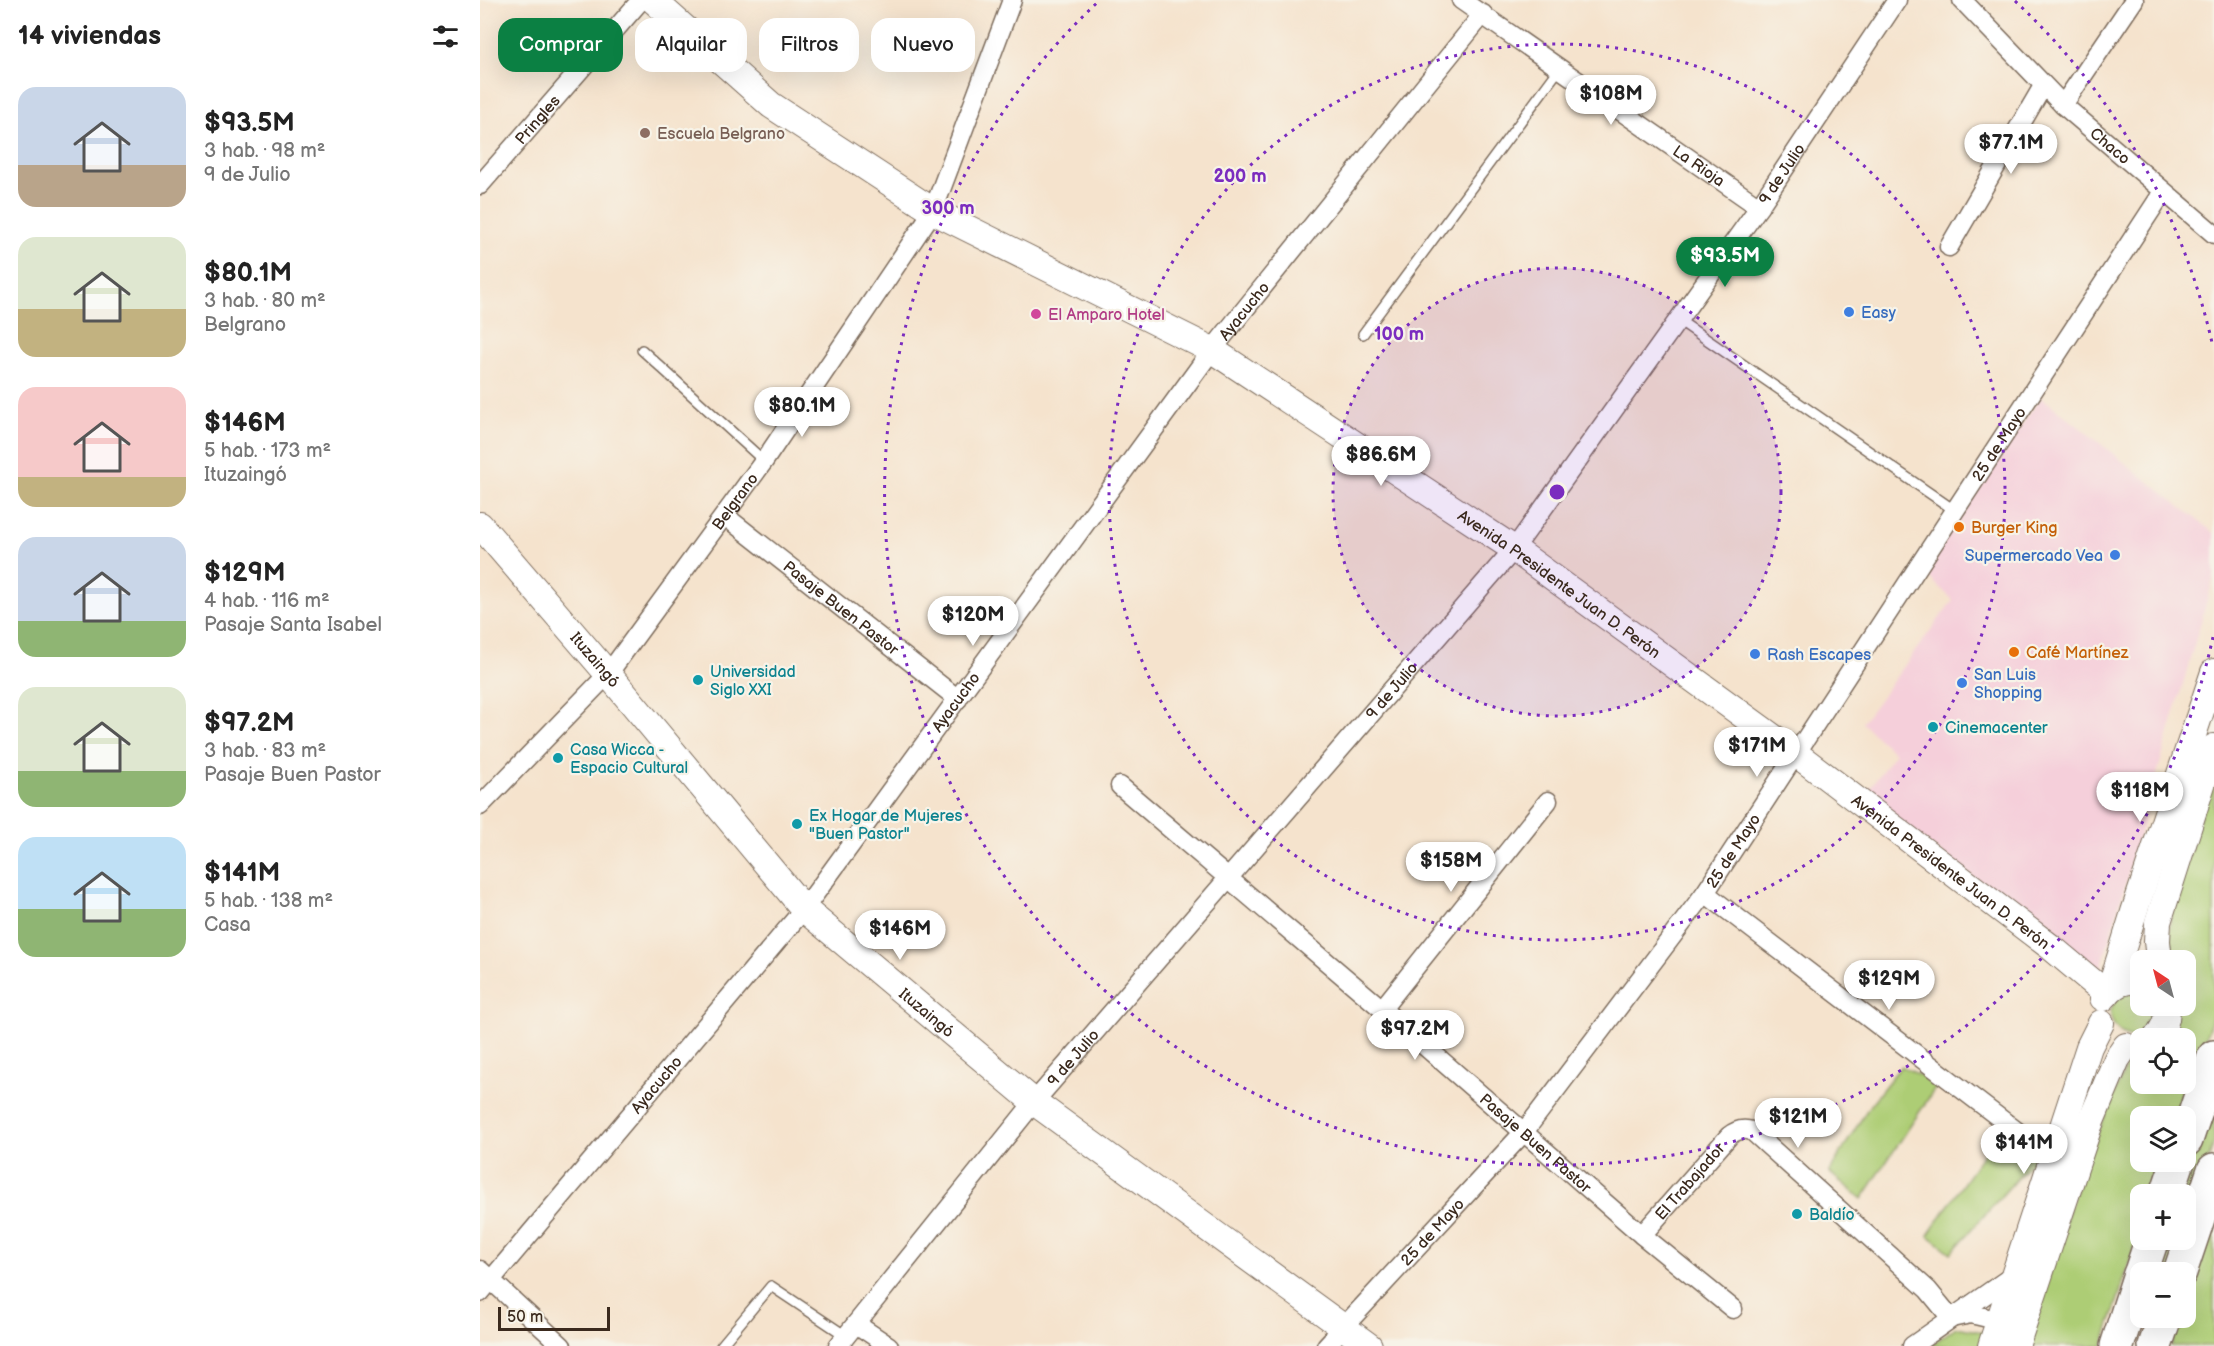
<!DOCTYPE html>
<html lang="es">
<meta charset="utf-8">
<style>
body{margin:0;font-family:"Balsamiq Sans",sans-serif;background:#f6f6f6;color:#222;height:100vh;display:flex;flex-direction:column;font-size:22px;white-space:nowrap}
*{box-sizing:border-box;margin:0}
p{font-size:20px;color:#767676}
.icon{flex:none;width:33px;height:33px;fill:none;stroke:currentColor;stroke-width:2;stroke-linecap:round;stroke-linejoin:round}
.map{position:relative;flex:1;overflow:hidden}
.side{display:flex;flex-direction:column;background:#fff;width:480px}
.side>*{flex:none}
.guide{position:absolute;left:18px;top:18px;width:570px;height:54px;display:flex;gap:12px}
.needle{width:39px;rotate:324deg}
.tools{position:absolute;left:1650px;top:950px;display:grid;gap:12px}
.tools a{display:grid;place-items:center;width:66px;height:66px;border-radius:12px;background:#fff;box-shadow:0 6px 24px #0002;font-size:30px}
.scale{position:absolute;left:18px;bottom:15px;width:112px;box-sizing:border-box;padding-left:6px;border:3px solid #3b2a1e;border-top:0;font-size:16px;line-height:21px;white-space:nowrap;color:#3b2a1e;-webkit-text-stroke:4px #f7f3e8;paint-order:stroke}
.price{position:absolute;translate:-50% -51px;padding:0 14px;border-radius:21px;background:#fff;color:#222;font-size:20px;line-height:39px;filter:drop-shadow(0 2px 3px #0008)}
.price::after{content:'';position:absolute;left:50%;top:36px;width:18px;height:14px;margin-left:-9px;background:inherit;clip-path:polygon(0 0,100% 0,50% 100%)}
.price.active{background:#0b8043;color:#fff}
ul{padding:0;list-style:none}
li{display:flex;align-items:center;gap:18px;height:150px;padding:0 18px}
li span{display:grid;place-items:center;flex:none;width:168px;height:120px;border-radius:18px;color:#555}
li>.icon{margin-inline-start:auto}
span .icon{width:72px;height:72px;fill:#fffc;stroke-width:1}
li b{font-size:26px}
h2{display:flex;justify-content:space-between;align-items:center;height:72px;padding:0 18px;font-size:26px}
.chip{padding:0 21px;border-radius:18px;background:#fff;box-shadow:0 6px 24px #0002;font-size:21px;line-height:54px}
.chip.active{background:#0b8043;color:#fff}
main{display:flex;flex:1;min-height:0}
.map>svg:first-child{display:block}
.built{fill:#f5cfda}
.green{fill:#adcd75;stroke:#747c4a;stroke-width:1.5}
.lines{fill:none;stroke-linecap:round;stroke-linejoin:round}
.lane-casing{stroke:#7c6b5b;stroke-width:12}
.street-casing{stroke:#7c6b5b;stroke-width:21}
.secondary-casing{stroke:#7c6b5b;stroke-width:28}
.highway-casing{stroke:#7c6b5b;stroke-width:36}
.lane{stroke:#fff;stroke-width:9}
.street{stroke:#fff;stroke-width:18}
.secondary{stroke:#fff;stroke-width:26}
.highway{stroke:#fff;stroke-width:33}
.ring{fill:none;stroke:#7b2cbf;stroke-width:3;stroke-dasharray:3 6}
.education-dot{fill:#8d6e63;stroke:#f7f3e8;stroke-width:2}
.shop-dot{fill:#3f7fe0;stroke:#f7f3e8;stroke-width:2}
.hotel-dot{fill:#d1479c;stroke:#f7f3e8;stroke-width:2}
.food-dot{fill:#e8710a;stroke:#f7f3e8;stroke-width:2}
.culture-dot{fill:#0f9aa8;stroke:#f7f3e8;stroke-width:2}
.labels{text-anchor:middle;stroke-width:4.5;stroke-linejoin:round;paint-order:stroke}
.street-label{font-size:16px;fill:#3b2a1e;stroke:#f7f3e8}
.education-label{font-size:16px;fill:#785e54;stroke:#f7f3e8;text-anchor:start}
.shop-label{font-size:16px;fill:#366cbe;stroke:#f7f3e8;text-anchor:start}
.hotel-label{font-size:16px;fill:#b23c85;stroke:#f7f3e8;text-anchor:start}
.food-label{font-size:16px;fill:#c56008;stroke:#f7f3e8;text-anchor:start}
.culture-label{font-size:16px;fill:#0d838f;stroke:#f7f3e8;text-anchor:start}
.centre{fill:#7b2cbf;stroke:#f7f3e8;stroke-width:3}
.ring-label{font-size:18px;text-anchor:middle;font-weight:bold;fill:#7b2cbf;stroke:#f7f3e8;stroke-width:4.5;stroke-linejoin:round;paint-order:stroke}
</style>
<main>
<section class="side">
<h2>14 viviendas<svg class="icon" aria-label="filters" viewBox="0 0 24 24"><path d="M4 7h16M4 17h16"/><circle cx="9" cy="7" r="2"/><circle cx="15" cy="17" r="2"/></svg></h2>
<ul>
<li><span style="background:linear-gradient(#c9d6e8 65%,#b9a48a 0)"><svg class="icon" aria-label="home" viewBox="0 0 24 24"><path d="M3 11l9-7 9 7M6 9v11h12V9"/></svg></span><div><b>$93.5M</b><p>3 hab. · 98 m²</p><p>9 de Julio</p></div></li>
<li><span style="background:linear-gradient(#dfe7d0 60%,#c2b280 0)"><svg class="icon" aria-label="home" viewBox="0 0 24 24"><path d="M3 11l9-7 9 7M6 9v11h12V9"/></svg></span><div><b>$80.1M</b><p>3 hab. · 80 m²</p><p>Belgrano</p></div></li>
<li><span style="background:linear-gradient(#f6c9c9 75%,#c2b280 0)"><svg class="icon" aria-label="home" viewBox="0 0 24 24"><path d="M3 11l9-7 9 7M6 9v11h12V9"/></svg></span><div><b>$146M</b><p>5 hab. · 173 m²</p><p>Ituzaingó</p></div></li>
<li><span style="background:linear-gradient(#c9d6e8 70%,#8fb573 0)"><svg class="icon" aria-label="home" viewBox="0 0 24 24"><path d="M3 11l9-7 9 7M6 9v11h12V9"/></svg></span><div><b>$129M</b><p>4 hab. · 116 m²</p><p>Pasaje Santa Isabel</p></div></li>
<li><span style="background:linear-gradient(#dfe7d0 70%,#8fb573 0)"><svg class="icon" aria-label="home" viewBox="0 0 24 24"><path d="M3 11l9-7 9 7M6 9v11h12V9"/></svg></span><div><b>$97.2M</b><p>3 hab. · 83 m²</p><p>Pasaje Buen Pastor</p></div></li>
<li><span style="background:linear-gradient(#bfe0f5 60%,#8fb573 0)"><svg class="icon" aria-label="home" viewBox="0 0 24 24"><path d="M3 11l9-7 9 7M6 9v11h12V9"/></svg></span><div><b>$141M</b><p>5 hab. · 138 m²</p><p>Casa</p></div></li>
</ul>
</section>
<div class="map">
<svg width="1734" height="1346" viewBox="0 0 1734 1346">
<rect width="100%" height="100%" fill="#f7f3e8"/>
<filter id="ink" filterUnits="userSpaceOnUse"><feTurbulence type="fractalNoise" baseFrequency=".0167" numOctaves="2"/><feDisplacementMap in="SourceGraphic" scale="12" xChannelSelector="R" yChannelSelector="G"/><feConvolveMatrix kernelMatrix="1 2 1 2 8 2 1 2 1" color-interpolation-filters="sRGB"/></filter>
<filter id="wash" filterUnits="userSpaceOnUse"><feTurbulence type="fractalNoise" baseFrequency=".008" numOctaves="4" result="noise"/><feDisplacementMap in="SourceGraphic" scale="24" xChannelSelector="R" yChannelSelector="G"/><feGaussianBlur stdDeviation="1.35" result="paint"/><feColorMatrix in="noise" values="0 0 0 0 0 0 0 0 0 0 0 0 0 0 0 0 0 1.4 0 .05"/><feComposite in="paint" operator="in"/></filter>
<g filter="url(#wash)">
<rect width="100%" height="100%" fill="#f5e3cd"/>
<!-- built -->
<path class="built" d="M1561,397l173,136v43l-114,396 -236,-176 31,-43 -33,-30 91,-123 -31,-29z"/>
<!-- green -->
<path class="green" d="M1734,769v244l-22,64 -6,-13v-26h-23l10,-33h13v-45h-17l-1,-13 3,-32z
M1660,992v13h16c1,7 -1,11 -4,18 -13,31 -53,3 -38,-20 3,-4 7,-7 10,-10z
M1658,1050h2v33h42l1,4 -7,29h-36v45h22l-10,33h-12v36l-37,116h-79l59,-178 49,-115z
M1421,1066l37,18 -76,115 -33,-27 41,-67z
M1734,1088v54l-28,89v-37h-7z
M1519,1131l36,27 -84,95 -23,-18z
M1734,1220v126h-43l9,-29h6v-17z
M1683,1239h20l-11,33h-20z
M1476,1327l33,6 -5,13h-54z"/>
</g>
<g filter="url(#ink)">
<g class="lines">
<!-- lane casing -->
<g class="lane-casing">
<path id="lane" d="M1200,321l274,189
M883,334l197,-266
M162,350l122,111
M241,1346l50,-60 75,50"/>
</g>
<!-- street casing -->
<g class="street-casing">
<g id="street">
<path id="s1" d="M981,0l298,207"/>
<path id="s2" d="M1482,0l101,105 151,129"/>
<path d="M1583,105l71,-105"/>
<path id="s3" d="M0,185l161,-185"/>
<path d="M1469,247l94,-161"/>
<path id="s4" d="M245,516l233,183"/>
<path id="s5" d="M640,786l262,223 260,226 91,74"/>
<path id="s6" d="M0,806l128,-132 156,-213 169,-250 79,-211"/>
<path d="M1225,893l347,265"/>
<path d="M902,1009l166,-208"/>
<path id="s7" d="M1162,1235l87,-99c7,-6 14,-8 23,-5l176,159 23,28 20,-4 38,9"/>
<path d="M0,1270l82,76"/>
<path id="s8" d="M0,1293l324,-384 408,-559 271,-336"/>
<path d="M376,1324l33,22"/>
<path id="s9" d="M358,1346l196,-244 480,-553 245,-342 138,-207"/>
<path id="s10" d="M846,1346l198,-214 181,-239 458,-701"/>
<path d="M1432,1346l103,-72"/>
</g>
</g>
<!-- secondary casing -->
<g class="secondary-casing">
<g id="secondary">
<path id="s11" d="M173,0l118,105 162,106 279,139 302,199 281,204 257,195 55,46"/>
<path id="s12" d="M0,525l128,149 196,235 230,193 335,244"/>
<path d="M1679,960l-2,-19 1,-19 56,-175"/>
<path d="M1630,990l24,-78 80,-240"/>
<path d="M1623,998c10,-13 21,-19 37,-17"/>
<path d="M1676,1038c8,-10 13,-20 10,-33"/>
<path d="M1511,1346l98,-299 12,-24"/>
<path d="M1536,1346l73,-220 28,-67 9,-13"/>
</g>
</g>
<!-- highway casing -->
<g class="highway-casing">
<path id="highway" d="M1706,1140l28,-83
M1687,1194l11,-33
M1661,1272l11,-33
M1700,1272l34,-102
M1637,1346l23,-72
M1675,1346l10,-29"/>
</g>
<!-- lane -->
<use href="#lane" class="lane"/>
<!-- street -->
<use href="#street" class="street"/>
<!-- secondary -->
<use href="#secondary" class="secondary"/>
<!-- highway -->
<use href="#highway" class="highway"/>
</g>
</g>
<!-- distance rings -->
<circle cx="1077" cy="492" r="224" fill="#7b2cbf" fill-opacity=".12"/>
<g class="ring">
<circle cx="1077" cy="492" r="224"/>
<circle cx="1077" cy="492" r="448"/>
<path d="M1733 637A672 672 0 1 1 619 1M1535 1A672 672 0 0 1 1733 347"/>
</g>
<!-- markers -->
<circle class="education-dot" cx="165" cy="133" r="6"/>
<g class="shop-dot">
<circle cx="1369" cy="312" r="6"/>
<circle cx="1635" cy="555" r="6"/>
<circle cx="1275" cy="654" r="6"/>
<circle cx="1482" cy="683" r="6"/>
</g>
<circle class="hotel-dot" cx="556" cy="314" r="6"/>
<g class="food-dot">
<circle cx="1479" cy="527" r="6"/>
<circle cx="1534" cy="652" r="6"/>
</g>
<g class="culture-dot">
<circle cx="218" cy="680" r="6"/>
<circle cx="1453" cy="727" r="6"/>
<circle cx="78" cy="758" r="6"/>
<circle cx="317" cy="824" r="6"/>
<circle cx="1317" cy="1214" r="6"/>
</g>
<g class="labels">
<!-- street labels -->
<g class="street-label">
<text dy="6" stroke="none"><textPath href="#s3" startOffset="87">Pringles</textPath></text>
<text dy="6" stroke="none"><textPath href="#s2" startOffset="208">Chaco</textPath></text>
<text dy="6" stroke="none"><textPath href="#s1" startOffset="290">La Rioja</textPath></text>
<text dy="6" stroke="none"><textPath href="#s9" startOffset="1506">9 de Julio</textPath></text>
<text dy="6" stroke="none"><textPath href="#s8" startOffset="1245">Ayacucho</textPath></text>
<text dy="6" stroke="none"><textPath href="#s10" startOffset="1128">25 de Mayo</textPath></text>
<text dy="6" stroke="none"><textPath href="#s6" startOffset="398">Belgrano</textPath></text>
<text dy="6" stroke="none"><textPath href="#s11" startOffset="1082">Avenida Presidente Juan D. Perón</textPath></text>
<text dy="6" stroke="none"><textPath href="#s4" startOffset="148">Pasaje Buen Pastor</textPath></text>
<text dy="6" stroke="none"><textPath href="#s12" startOffset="177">Ituzaingó</textPath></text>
<text dy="6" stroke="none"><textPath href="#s9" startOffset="858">9 de Julio</textPath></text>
<text dy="6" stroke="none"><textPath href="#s8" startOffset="759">Ayacucho</textPath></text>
<text dy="6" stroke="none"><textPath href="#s10" startOffset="642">25 de Mayo</textPath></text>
<text dy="6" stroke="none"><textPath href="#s11" startOffset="1568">Avenida Presidente Juan D. Perón</textPath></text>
<text dy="6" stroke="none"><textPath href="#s12" startOffset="663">Ituzaingó</textPath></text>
<text dy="6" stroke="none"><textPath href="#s9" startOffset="372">9 de Julio</textPath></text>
<text dy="6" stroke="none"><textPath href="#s8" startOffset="273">Ayacucho</textPath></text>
<text dy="6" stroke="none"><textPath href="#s5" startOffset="548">Pasaje Buen Pastor</textPath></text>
<text dy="6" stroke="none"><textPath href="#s7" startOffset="72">El Trabajador</textPath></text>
<text dy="6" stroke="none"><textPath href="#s10" startOffset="156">25 de Mayo</textPath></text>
</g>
<!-- education labels -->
<g class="education-label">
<text x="177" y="139">Escuela Belgrano</text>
</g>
<!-- shop labels -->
<g class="shop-label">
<text x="1381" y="318">Easy</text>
<text x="1623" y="561" text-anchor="end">Supermercado Vea</text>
<text x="1287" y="660">Rash Escapes</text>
<text x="1494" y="680">San Luis<tspan x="1494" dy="18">Shopping</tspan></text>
</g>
<!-- hotel labels -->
<g class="hotel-label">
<text x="568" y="320">El Amparo Hotel</text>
</g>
<!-- food labels -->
<g class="food-label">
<text x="1491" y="533">Burger King</text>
<text x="1546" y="658">Café Martínez</text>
</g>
<!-- culture labels -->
<g class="culture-label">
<text x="230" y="677">Universidad<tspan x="230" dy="18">Siglo XXI</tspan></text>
<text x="1465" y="733">Cinemacenter</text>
<text x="90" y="755">Casa Wicca -<tspan x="90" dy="18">Espacio Cultural</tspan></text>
<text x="329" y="821">Ex Hogar de Mujeres<tspan x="329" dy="18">"Buen Pastor"</tspan></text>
<text x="1329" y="1220">Baldío</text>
</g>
</g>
<circle cx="1077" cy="492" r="9" class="centre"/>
<g class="ring-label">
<text x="760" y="182">200 m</text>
<text x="468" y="214">300 m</text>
<text x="919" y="340">100 m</text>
</g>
</svg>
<div class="tools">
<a><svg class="needle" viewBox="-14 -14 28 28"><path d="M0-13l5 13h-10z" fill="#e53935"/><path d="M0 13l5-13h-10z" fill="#767676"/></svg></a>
<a><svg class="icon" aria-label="locate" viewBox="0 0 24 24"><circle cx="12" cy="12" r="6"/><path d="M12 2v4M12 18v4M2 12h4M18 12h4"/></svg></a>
<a><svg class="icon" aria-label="layers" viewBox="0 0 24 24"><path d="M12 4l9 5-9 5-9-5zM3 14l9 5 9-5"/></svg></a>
<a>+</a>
<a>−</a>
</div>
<div class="scale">50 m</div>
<b class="price" style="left:1131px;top:126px">$108M</b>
<b class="price" style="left:1531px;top:175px">$77.1M</b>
<b class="price active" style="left:1245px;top:288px">$93.5M</b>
<b class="price" style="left:322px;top:438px">$80.1M</b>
<b class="price" style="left:901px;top:487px">$86.6M</b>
<b class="price" style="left:493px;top:647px">$120M</b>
<b class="price" style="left:1277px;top:778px">$171M</b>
<b class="price" style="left:1660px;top:823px">$118M</b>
<b class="price" style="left:971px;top:893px">$158M</b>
<b class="price" style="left:420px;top:961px">$146M</b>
<b class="price" style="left:1409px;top:1011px">$129M</b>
<b class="price" style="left:935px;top:1061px">$97.2M</b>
<b class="price" style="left:1318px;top:1149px">$121M</b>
<b class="price" style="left:1544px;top:1175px">$141M</b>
<div class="guide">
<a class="chip active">Comprar</a>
<a class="chip">Alquilar</a>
<a class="chip">Filtros</a>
<a class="chip">Nuevo</a>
</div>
</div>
</main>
